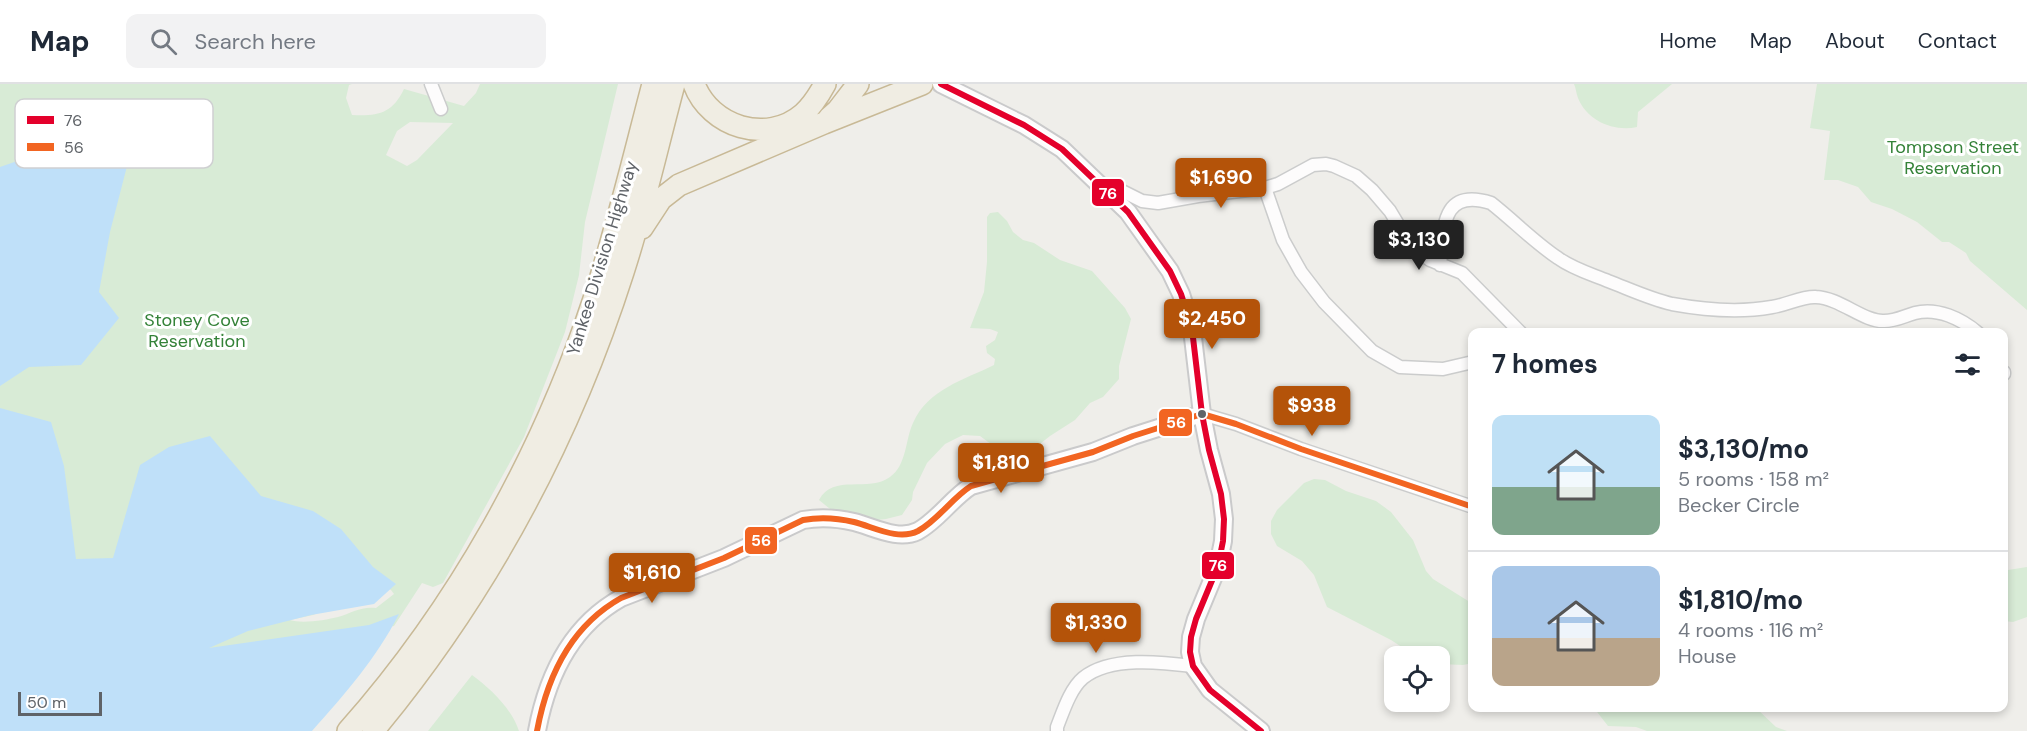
<!DOCTYPE html>
<meta charset="utf-8">
<style>
body{margin:0;font-family:"DM Sans",sans-serif;background:#f2f2f3;color:#1f2937;height:100vh;display:flex;flex-direction:column;font-size:22px;white-space:nowrap}
*{box-sizing:border-box;margin:0}
p{font-size:20px;color:#747a83}
.icon{flex:none;width:33px;height:33px;fill:none;stroke:currentColor;stroke-width:2;stroke-linecap:round;stroke-linejoin:round}
.map{position:relative;flex:1;overflow:hidden}
.sheet{position:absolute;left:1468px;top:244px;width:540px;height:384px;display:flex;flex-direction:column;background:#fff;border-radius:12px;box-shadow:0 3px 9px #0003}
.sheet>*{flex:none}
.controls{position:absolute;left:1384px;top:562px;display:grid;gap:12px}
.controls a{display:grid;place-items:center;width:66px;height:66px;border-radius:12px;background:#fff;box-shadow:0 3px 9px #0003;font-size:30px}
.scale{position:absolute;left:18px;bottom:15px;width:84px;box-sizing:border-box;padding-left:6px;border:3px solid #5f6368;border-top:0;font-size:16px;line-height:21px;white-space:nowrap;color:#5f6368;-webkit-text-stroke:4px #fff;paint-order:stroke}
.price{position:absolute;translate:-50% -51px;padding:0 14px;border-radius:6px;background:#b45309;color:#fff;font-size:20px;line-height:39px;filter:drop-shadow(0 2px 3px #0008)}
.price::after{content:'';position:absolute;left:50%;top:36px;width:18px;height:14px;margin-left:-9px;background:inherit;clip-path:polygon(0 0,100% 0,50% 100%)}
.price.active{background:#222;color:#fff}
ul{padding:0;list-style:none}
li{display:flex;align-items:center;gap:18px;height:150px;padding:0 24px}
li+li{border-top:2px solid #e0e1e3}
li span{display:grid;place-items:center;flex:none;width:168px;height:120px;border-radius:12px;color:#555}
li>.icon{margin-inline-start:auto}
span .icon{width:72px;height:72px;fill:#fffc;stroke-width:1}
li b{font-size:26px}
h2{display:flex;justify-content:space-between;align-items:center;height:72px;padding:0 24px;font-size:26px}
header{display:flex;align-items:center;gap:36px;box-sizing:border-box;height:84px;padding:0 30px;background:#fff;border-bottom:2px solid #e0e1e3}
header strong{font-size:28px}
nav{display:flex;gap:33px;margin-inline-start:auto;font-size:21px}
.search{width:420px;height:54px;background:#f2f2f3;display:flex;align-items:center;gap:15px;box-sizing:border-box;padding:0 21px;border-radius:12px;color:#747a83;font-size:22px}
.map>svg:first-child{display:block}
.green{fill:#d8ebd6;fill-rule:evenodd}
.water{fill:#bfe0f9}
.lines{fill:none;stroke-linecap:round;stroke-linejoin:round}
.street-casing{stroke:#cbcccc;stroke-width:15}
.secondary-casing{stroke:#cacacb;stroke-width:20}
.highway-casing{stroke:#c8b996;stroke-width:24}
.street{stroke:#fdfcfc;stroke-width:12}
.secondary{stroke:#fdfcfc;stroke-width:16}
.highway{stroke:#f0ede3;stroke-width:21}
.bus-1-casing{stroke:#fff;stroke-width:10}
.bus-2-casing{stroke:#fff;stroke-width:10}
.bus-1{stroke:#e4002b;stroke-width:6}
.bus-2{stroke:#f26522;stroke-width:6}
.bus-dot{fill:#5f6368;stroke:#fff;stroke-width:2}
.labels{text-anchor:middle;stroke-width:6;stroke-linejoin:round;paint-order:stroke}
.park-label{font-size:18px;fill:#348238;stroke:#fff}
.street-label{font-size:18px;fill:#5f6368;stroke:#fff}
.key{fill:#fff;stroke:#cfd0d2;stroke-width:1.5}
.key-label{font-size:16px;fill:#5f6368}
.line-badge{stroke:#fff;stroke-width:2}
.badge-label{font-size:16px;text-anchor:middle;font-weight:bold;fill:#fff}
</style>
<header>
<strong>Map</strong>
<div class="search"><svg class="icon" aria-label="search" viewBox="0 0 24 24"><circle cx="10" cy="10" r="6"/><path d="M15 15l6 6"/></svg>Search here</div>
<nav><a>Home</a><a>Map</a><a>About</a><a>Contact</a></nav>
</header>
<div class="map">
<svg width="2027" height="647" viewBox="0 0 2027 647">
<rect width="100%" height="100%" fill="#efeeea"/>
<!-- green -->
<path class="green" d="M0,0h352l-3,1 -3,13 6,17c26,1 40,-1 52,-26l60,17 12,-13 4,-9h138l-33,138 -6,53 -14,57 -41,105 -81,146 -10,4 -11,-4 -28,43 -6,1 -92,104h-296zM410,38l43,1 -36,37 -10,6 -21,-11 11,-24zM384,502l7,4 3,4 -18,14c-14,-2 -25,5 -38,9 -12,3 -36,7 -48,3l23,-5z
M1574,0h98l-34,28 -1,15c-23,5 -50,-6 -59,-29 -2,-5 -2,-10 -4,-14z
M1817,0h210v226l-57,-49 -4,-8 -17,-11h-7l-25,-20 -25,-13 -21,-7 -13,-15 -20,-7h-14l6,-49 -20,-3z
M998,128l9,9 6,11 10,8 11,3 26,17 32,11 33,37 6,11 -12,47v13l-16,18 -13,6 -15,17 -25,16 -19,15 -16,5 -16,-6 -19,-14 -17,-1 -18,9 -18,19 -14,29 -1,8 -10,15 -16,4 -18,2 -33,-8 -16,-13c14,-27 50,-7 71,-23 17,-12 15,-37 23,-54 15,-34 51,-43 81,-58l1,-6 -8,-6 -1,-7 9,-6 3,-8 -8,-3 -20,-1 14,-36 3,-30v-45l3,-4z
M1314,395l11,1 21,11 30,10 15,11 22,28 13,31 7,8 40,25v59l-10,2 -23,-1v-7h-23l-26,-17 -64,-33 -13,-32 -12,-14 -25,-15 -6,-12v-13l6,-11 27,-27z
M2027,483v50l-14,5 -9,-1v-48l4,-3z
M472,591c18,13 40,34 47,56h-91z
M1594,624h162l20,19 11,4h-140l-11,-4 -28,-1z"/>
<!-- water -->
<path class="water" d="M141,28l-31,120 -11,60 20,26 -38,47 -52,2 -29,19v-219l69,-24z
M0,324l51,14 13,44 12,93 37,-1 27,-93 29,-18 41,-11 51,60 52,15 28,18 32,38 23,17 -22,20 -63,11 -63,16 -39,17 160,-23 30,-11c-23,45 -54,80 -87,117h-312z"/>
<g class="lines">
<!-- street casing -->
<g class="street-casing">
<path id="street" d="M431,0l10,25
M1103,104l19,3 20,10 16,2 40,-7 67,-8 13,-4 35,-19 13,-1 8,2 22,10 16,14 18,21 15,25 11,14 14,10 32,13 59,60
M1265,104l18,52 18,32 23,30 48,49 28,16 43,2 30,-7
M1440,181c4,-35 0,-78 51,-62 23,18 43,39 67,55 15,11 33,16 50,23 21,8 42,18 64,23 33,6 67,9 100,3 15,-2 30,-11 44,-10 24,1 48,25 68,24 12,0 20,-5 31,-8 22,-6 47,6 63,20
M2004,288v2
M1202,330l34,10 65,25 172,58
M1057,647v-4c6,-15 13,-38 26,-49 27,-22 78,-16 110,-12"/>
</g>
<!-- secondary casing -->
<g class="secondary-casing">
<path id="secondary" d="M941,0l83,41 38,24 66,63 42,59 11,23 11,35 10,85 7,36 12,44 3,25 -1,22 -5,25 -22,53 -5,18 -1,15 3,14 17,24 51,41
M537,647c10,-54 34,-105 84,-133l103,-40 79,-38c17,-3 34,-2 51,2 20,5 44,19 64,9 20,-11 34,-33 53,-45l122,-34 40,-16 69,-22"/>
</g>
<!-- highway casing -->
<g class="highway-casing">
<path id="highway" d="M694,0c16,43 73,61 109,30 9,-8 16,-19 22,-30
M829,34l9,-8 20,-26
M642,144l19,-29 18,-14 145,-62 98,-39
M348,647c110,-124 194,-275 246,-432 23,-71 40,-143 59,-215
M373,647c113,-136 196,-290 250,-459 20,-61 34,-125 51,-188"/>
</g>
<!-- street -->
<use href="#street" class="street"/>
<!-- secondary -->
<use href="#secondary" class="secondary"/>
<!-- highway -->
<use href="#highway" class="highway"/>
<!-- bus-1 casing -->
<g class="bus-1-casing">
<path id="bus-1" d="M941,0l83,41 38,24 66,63 42,59 11,23 11,35 10,85 7,36 12,44 3,25 -1,22 -5,25 -22,53 -5,18 -1,15 3,14 17,24 51,41"/>
</g>
<!-- bus-2 casing -->
<g class="bus-2-casing">
<path id="bus-2" d="M537,647c10,-54 34,-105 84,-133l103,-40 79,-38c17,-3 34,-2 51,2 20,5 44,19 64,9 20,-11 34,-33 53,-45l122,-34 40,-16 69,-22 34,10 65,25 172,58"/>
</g>
<!-- bus-1 -->
<use href="#bus-1" class="bus-1"/>
<!-- bus-2 -->
<use href="#bus-2" class="bus-2"/>
</g>
<!-- markers -->
<circle class="bus-dot" cx="1202" cy="330" r="5"/>
<g class="labels">
<!-- park labels -->
<g class="park-label">
<text x="1953" y="69">Tompson Street<tspan x="1953" dy="21">Reservation</tspan></text>
<text x="197" y="242">Stoney Cove<tspan x="197" dy="21">Reservation</tspan></text>
</g>
<!-- street labels -->
<g class="street-label">
<text transform="translate(602 174) rotate(-73)" y="6">Yankee Division Highway</text>
</g>
</g>
<!-- legend -->
<rect x="15" y="15" width="198" height="69" rx="9" class="key"/>
<rect x="27" y="32" width="27" height="8" fill="#e4002b"/>
<rect x="27" y="59" width="27" height="8" fill="#f26522"/>
<g class="key-label">
<text x="64" y="42">76</text>
<text x="64" y="69">56</text>
</g>
<g class="line-badge">
<rect x="1091" y="94" width="34" height="29" rx="6" fill="#e4002b"/>
<rect x="1158" y="324" width="35" height="29" rx="6" fill="#f26522"/>
<rect x="744" y="442" width="34" height="29" rx="6" fill="#f26522"/>
<rect x="1201" y="467" width="34" height="29" rx="6" fill="#e4002b"/>
</g>
<g class="badge-label">
<text x="1108" y="115">76</text>
<text x="1176" y="344">56</text>
<text x="761" y="462">56</text>
<text x="1218" y="487">76</text>
</g>
</svg>
<div class="controls">
<a><svg class="icon" aria-label="locate" viewBox="0 0 24 24"><circle cx="12" cy="12" r="6"/><path d="M12 2v4M12 18v4M2 12h4M18 12h4"/></svg></a>
</div>
<div class="scale">50 m</div>
<b class="price" style="left:1221px;top:125px">$1,690</b>
<b class="price active" style="left:1419px;top:187px">$3,130</b>
<b class="price" style="left:1212px;top:266px">$2,450</b>
<b class="price" style="left:1312px;top:353px">$938</b>
<b class="price" style="left:1001px;top:410px">$1,810</b>
<b class="price" style="left:652px;top:520px">$1,610</b>
<b class="price" style="left:1096px;top:570px">$1,330</b>
<section class="sheet">
<h2>7 homes<svg class="icon" aria-label="filters" viewBox="0 0 24 24"><path d="M4 7h16M4 17h16"/><circle cx="9" cy="7" r="2"/><circle cx="15" cy="17" r="2"/></svg></h2>
<ul>
<li><span style="background:linear-gradient(#bfe0f5 60%,#7fa58c 0)"><svg class="icon" aria-label="home" viewBox="0 0 24 24"><path d="M3 11l9-7 9 7M6 9v11h12V9"/></svg></span><div><b>$3,130/mo</b><p>5 rooms · 158 m²</p><p>Becker Circle</p></div></li>
<li><span style="background:linear-gradient(#a9c7e8 60%,#b9a48a 0)"><svg class="icon" aria-label="home" viewBox="0 0 24 24"><path d="M3 11l9-7 9 7M6 9v11h12V9"/></svg></span><div><b>$1,810/mo</b><p>4 rooms · 116 m²</p><p>House</p></div></li>
</ul>
</section>
</div>
